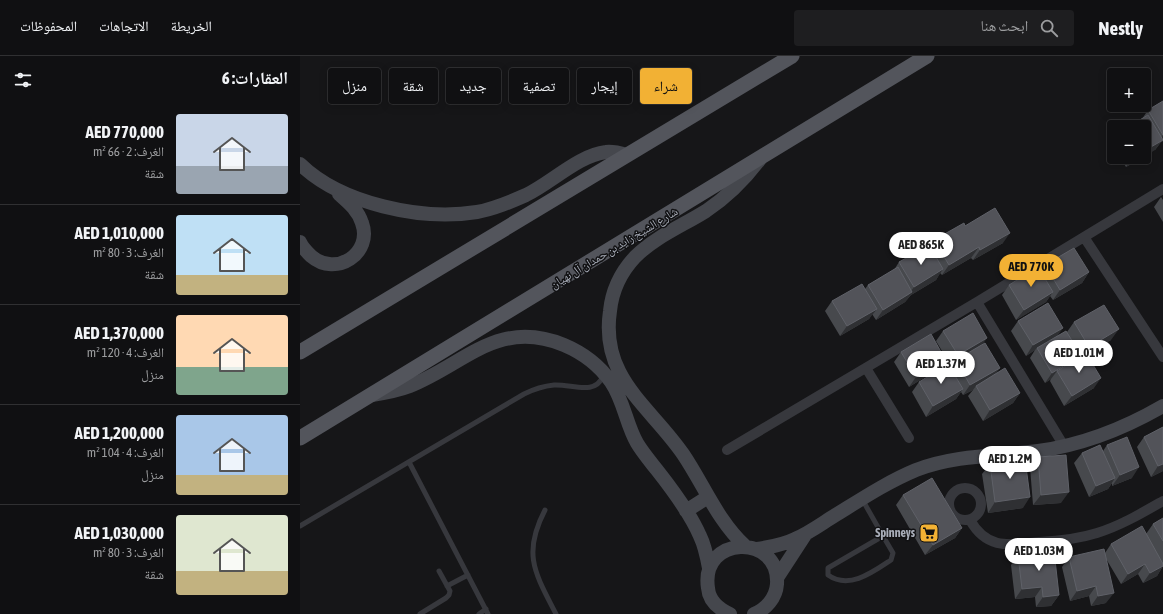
<!DOCTYPE html>
<html lang="ar">
<meta charset="utf-8">
<style>
body{margin:0;font-family:"Asap Condensed","Noto Naskh Arabic",sans-serif;background:#1e1e20;color:#f1f3f6;direction:rtl;height:100vh;display:flex;flex-direction:column;font-size:15px;white-space:nowrap}
*{box-sizing:border-box;margin:0}
p{font-size:13px;color:#9c9d9f}
.icon{flex:none;width:22px;height:22px;fill:none;stroke:currentColor;stroke-width:2;stroke-linecap:round;stroke-linejoin:round}
.map{position:relative;flex:1;overflow:hidden;direction:ltr}
.panel{display:flex;flex-direction:column;background:#101012;width:300px}
.panel>*{flex:none}
.top-card{position:absolute;left:12px;top:12px;width:380px;height:36px;direction:rtl;display:flex;gap:8px}
.fabs{position:absolute;left:807px;top:12px;display:grid;gap:8px}
.fabs a{display:grid;place-items:center;width:44px;height:44px;border-radius:4px;background:#101012;box-shadow:0 2px 10px #0003,0 0 0 1px #303032;font-size:20px}
.price{position:absolute;translate:-50% -34px;padding:0 9px;border-radius:14px;background:#fff;color:#222;font-size:13px;line-height:26px;filter:drop-shadow(0 1px 2px #0008)}
.price::after{content:'';position:absolute;left:50%;top:24px;width:12px;height:9px;margin-left:-6px;background:inherit;clip-path:polygon(0 0,100% 0,50% 100%)}
.price.on{background:#f2b134;color:#111}
ul{padding:0;list-style:none}
li{display:flex;align-items:center;gap:12px;height:100px;padding:0 12px}
li+li{border-top:1px solid #303032}
li span{display:grid;place-items:center;flex:none;width:112px;height:80px;border-radius:4px;color:#555}
li>.icon{margin-inline-start:auto}
span .icon{width:48px;height:48px;fill:#fffc;stroke-width:1}
li b{font-size:17px}
h2{display:flex;justify-content:space-between;align-items:center;height:48px;padding:0 12px;font-size:17px}
.pill{padding:0 14px;border-radius:4px;background:#101012;box-shadow:0 2px 10px #0003,0 0 0 1px #303032;font-size:14px;line-height:36px}
.pill.on{background:#f2b134;color:#111}
header{display:flex;align-items:center;gap:24px;box-sizing:border-box;height:56px;padding:0 20px;background:#101012;border-bottom:1px solid #303032}
header strong{font-size:19px}
nav{display:flex;gap:22px;margin-inline-start:auto;font-size:14px}
.search{width:280px;height:36px;background:#1e1e20;display:flex;align-items:center;gap:10px;box-sizing:border-box;padding:0 14px;border-radius:4px;color:#9c9d9f;font-size:15px}
main{display:flex;flex:1;min-height:0}
.map>svg:first-child{display:block}
.lines{fill:none;stroke-linecap:round;stroke-linejoin:round}
.lane{stroke:#37383d;stroke-width:5}
.street{stroke:#37383d;stroke-width:10}
.secondary{stroke:#45474d;stroke-width:14}
.primary{stroke:#53555c;stroke-width:15}
.wall{fill:#47494d}
.shaded-wall{fill:#2f3033}
.building{fill:#525359;stroke:#5f6168}
.labels{text-anchor:middle;stroke-width:3;stroke-linejoin:round;paint-order:stroke}
.street-label{font-size:12px;fill:#a8adb8;stroke:#111113}
.poi-label{font-size:12px;font-weight:bold;fill:#a8adb8;stroke:#111113;text-anchor:end}
</style>
<header>
<strong>Nestly</strong>
<div class="search"><svg class="icon" aria-label="search" viewBox="0 0 24 24"><circle cx="10" cy="10" r="6"/><path d="M15 15l6 6"/></svg>ابحث هنا</div>
<nav><a>الخريطة</a><a>الاتجاهات</a><a>المحفوظات</a></nav>
</header>
<main>
<div class="map">
<svg width="863" height="558" viewBox="0 0 863 558">
<rect width="100%" height="100%" fill="#161618"/>
<g class="lines">
<!-- lane -->
<path class="lane" d="M109,406l79,152
M562,443l21,37
M245,454c-23,44 -10,63 11,104
M0,470l224,-132c10,-5 20,-8 30,-9 18,-1 41,11 49,-9
M583,480l10,17 -2,7c-18,12 -42,30 -63,15v-7z
M147,530l21,-11
M120,558l26,-16 3,-3 1,-4 -11,-20
M179,558l7,-5"/>
<!-- street -->
<path class="street" d="M784,181l79,120
M677,246l87,144
M566,312l43,70
M427,394l250,-148 186,-113
M649 448a16 16 0 1 1 32 0a16 16 0 1 1-32 0Z
M670,464c17,30 39,25 69,22 20,-1 39,-3 58,-9 23,-7 45,-20 66,-32"/>
<!-- secondary -->
<path class="secondary" d="M0,108c41,40 122,57 177,48 17,-3 33,-10 49,-17 25,-12 53,-40 80,-43 7,-1 14,1 21,3
M0,186c2,5 7,10 11,14 25,22 62,-3 51,-33 -4,-13 -14,-21 -23,-29
M72,339c13,-2 25,-4 38,-9 55,-22 88,-68 154,-41 19,8 35,20 47,37 13,19 15,42 26,61 6,10 13,18 20,27 15,19 34,45 43,66 5,10 7,21 9,32
M386,455l22,-14
M445,490c-28,-26 -41,-61 -62,-92 -33,-48 -83,-76 -73,-143 2,-20 11,-39 25,-54 20,-20 47,-31 71,-46 21,-14 39,-32 54,-52
M457,493c13,-2 26,-4 38,-10 14,-6 26,-15 39,-23 26,-16 53,-34 82,-46 39,-15 81,-14 122,-19 44,-6 87,-23 125,-45
M477,522l28,-43
M430,558c-11,-5 -21,-13 -22,-26 -8,-53 72,-55 69,-4 -1,14 -11,25 -23,30"/>
<!-- primary -->
<path class="primary" d="M0,296l492,-296
M0,382l627,-382"/>
</g>
<!-- wall -->
<path class="wall" d="M863,45v40l-2,1 -6,8 -13,-31 6,-9z
M814,83v9l-3,-5z
M820,101h24l-18,10z
M861,141l2,3v22l-9,-15z
M634,184l69,3 -30,17 -2,-2 -29,17 -2,-2 -4,7 -25,15 -6,7 -29,18 -4,-6 -3,5 -29,17 -15,-25 7,-10 33,-12 3,-4 26,-15 5,-8 31,-16z
M745,209l44,7 -7,11 -29,17 -3,-4 -4,6 -30,18 -14,-25 7,-10 32,-14z
M718,265l39,15 10,-4 7,-10 37,18 -24,14 7,34 -30,18 -14,-25 1,-2 -6,4 -15,-25 5,-8 -9,6 -15,-25z
M643,275l40,13 13,30 24,19 -7,10 -30,18 -15,-25 5,-6 -10,5 -2,-3 -5,7 -30,18 -14,-25 7,-10 31,-14 3,-4 -2,2 -15,-25z
M601,296l37,17 -29,18 -15,-25z
M863,371v44l-12,6 -14,-30 7,-10z
M807,389l25,33 -20,8v-3l-4,6 -19,8 -15,-34 8,-10 21,-2z
M738,401l23,46 -28,2 -3,-38z
M690,408l33,44 -35,5 -6,-39z
M603,439l59,33 -7,10 -30,17 -29,-50z
M863,462v48l-6,10 -14,7 -5,-9 -17,10 -16,-27 1,46 -15,3 -2,-10 -19,5 -8,-34 7,-10 36,-4 6,-9 35,-10 7,-10z
M718,499l41,40 -8,11 -15,1 -1,-10 -20,2 -4,-34z"/>
<!-- shaded-wall -->
<path class="shaded-wall" d="M863,79v6l-2,1 -6,8 -11,7v-6l13,-8z
M833,101h11l-18,10z
M710,177l-7,10 -30,17 7,-10z
M679,191l-8,11 -29,17 7,-10z
M643,213l-7,11 -25,15 -6,7 -29,18 7,-10 25,-15 6,-8z
M789,216l-7,11 -29,17 7,-10z
M753,236l-7,10 -30,18 8,-10z
M577,253l-8,10 -29,17 7,-10z
M763,272l-7,10 -19,10 -2,2 -9,6 7,-11z
M819,273l-8,11 -29,17 7,-10z
M687,282l-7,10 -24,12 -3,4 -2,2 7,-11z
M781,299l-7,11 -17,5 -6,8 -6,4 7,-10z
M645,303l-7,10 -29,18 7,-10z
M700,312l-7,10 -17,8 -3,4 -10,5 7,-10z
M801,322l-7,10 -30,18 8,-10z
M663,333l-7,10 -30,18 7,-11z
M720,337l-7,10 -30,18 7,-11z
M863,408v7l-12,6 7,-11z
M839,411l-7,11 -20,8 8,-11z
M815,422l-7,11 -19,8 7,-11z
M769,436l-8,11 -28,2 8,-10z
M730,441l-7,11 -35,5 7,-11z
M662,472l-7,10 -30,17 8,-10z
M845,508l-7,10 -17,10 7,-10z
M863,510l-6,10 -14,7 7,-10z
M796,530l-7,10 -19,5 7,-10z
M742,531l-7,10 -20,2 7,-10z
M814,537l-8,10 -15,3 7,-10z
M759,539l-8,11 -15,1 7,-10z"/>
<!-- building -->
<path class="building" d="M863,45v34l-15,-25z
M848,59l15,25 -19,11v-24h-16z
M695,152l15,25 -30,17 -1,-3 -30,18 -15,-25 30,-17 1,3z
M629,189l14,24 -29,18 -15,-25z
M774,192l15,24 -29,18 -15,-25z
M598,211l14,25 -29,18 -15,-25z
M738,211l15,25 -29,18 -15,-25z
M562,228l15,25 -30,17 -15,-25z
M748,247l15,25 -30,17 -15,-24z
M804,249l15,24 -30,18 -15,-25z
M673,257l14,25 -29,17 -15,-24z
M766,275l15,24 -29,18 -15,-25z
M631,278l14,25 -29,18 -15,-25z
M685,287l15,25 -30,17 -14,-25z
M786,297l15,25 -29,18 -15,-25z
M648,308l15,25 -30,17 -14,-24z
M705,312l15,25 -30,17 -14,-24z
M863,371v37l-5,2 -14,-29z
M827,381l12,30 -19,8 -13,-30z
M800,389l15,33 -19,8 -14,-33z
M766,399l3,37 -28,3 -3,-38z
M725,403l5,38 -35,5 -5,-38z
M632,422l30,50 -29,17 -30,-50z
M863,462v23l-10,-17z
M842,470l21,38v2l-13,7 -5,-9 -17,10 -17,-30z
M804,493l10,44 -16,3 -2,-10 -19,5 -8,-34z
M754,495l5,44 -16,2 -1,-10 -20,2 -4,-34z"/>
<!-- icons -->
<defs>
<g id="supermarket-square" transform="scale(1)"><rect x="-9" y="-9" width="18" height="18" rx="4" fill="#f2b134" stroke="#111113"/><path d="M-6-5.5h2.5l.6 2H6L4.5 2H-2.5L-4.4-4H-6ZM-1.5 3.2a1.3 1.3 0 1 0 .1 0ZM3 3.2a1.3 1.3 0 1 0 .1 0Z" fill="#111"/></g>
</defs>
<g fill-rule="evenodd">
<use href="#supermarket-square" x="629" y="477"/>
</g>
<g class="labels">
<!-- street labels -->
<g class="street-label">
<text transform="translate(314 192) rotate(-31)" y="4">شارع الشيخ زايد بن حمدان آل نهيان</text>
</g>
<!-- poi labels -->
<g class="poi-label">
<text x="615" y="481">Spinneys</text>
</g>
</g>
</svg>
<div class="fabs">
<a>+</a>
<a>−</a>
</div>
<b class="price" style="left:621px;top:210px">AED 865K</b>
<b class="price on" style="left:731px;top:232px">AED 770K</b>
<b class="price" style="left:779px;top:318px">AED 1.01M</b>
<b class="price" style="left:641px;top:329px">AED 1.37M</b>
<b class="price" style="left:710px;top:424px">AED 1.2M</b>
<b class="price" style="left:739px;top:516px">AED 1.03M</b>
<div class="top-card">
<a class="pill on">شراء</a>
<a class="pill">إيجار</a>
<a class="pill">تصفية</a>
<a class="pill">جديد</a>
<a class="pill">شقة</a>
<a class="pill">منزل</a>
</div>
</div>
<section class="panel">
<h2>العقارات: 6<svg class="icon" aria-label="filters" viewBox="0 0 24 24"><path d="M4 7h16M4 17h16"/><circle cx="9" cy="7" r="2"/><circle cx="15" cy="17" r="2"/></svg></h2>
<ul>
<li><span style="background:linear-gradient(#c9d6e8 65%,#9aa5b1 0)"><svg class="icon" aria-label="home" viewBox="0 0 24 24"><path d="M3 11l9-7 9 7M6 9v11h12V9"/></svg></span><div><b>AED 770,000</b><p>الغرف: 2 · 66 m²</p><p>شقة</p></div></li>
<li><span style="background:linear-gradient(#bfe0f5 75%,#c2b280 0)"><svg class="icon" aria-label="home" viewBox="0 0 24 24"><path d="M3 11l9-7 9 7M6 9v11h12V9"/></svg></span><div><b>AED 1,010,000</b><p>الغرف: 3 · 80 m²</p><p>شقة</p></div></li>
<li><span style="background:linear-gradient(#ffd9b3 65%,#7fa58c 0)"><svg class="icon" aria-label="home" viewBox="0 0 24 24"><path d="M3 11l9-7 9 7M6 9v11h12V9"/></svg></span><div><b>AED 1,370,000</b><p>الغرف: 4 · 120 m²</p><p>منزل</p></div></li>
<li><span style="background:linear-gradient(#a9c7e8 75%,#c2b280 0)"><svg class="icon" aria-label="home" viewBox="0 0 24 24"><path d="M3 11l9-7 9 7M6 9v11h12V9"/></svg></span><div><b>AED 1,200,000</b><p>الغرف: 4 · 104 m²</p><p>منزل</p></div></li>
<li><span style="background:linear-gradient(#dfe7d0 70%,#c2b280 0)"><svg class="icon" aria-label="home" viewBox="0 0 24 24"><path d="M3 11l9-7 9 7M6 9v11h12V9"/></svg></span><div><b>AED 1,030,000</b><p>الغرف: 3 · 80 m²</p><p>شقة</p></div></li>
</ul>
</section>
</main>
